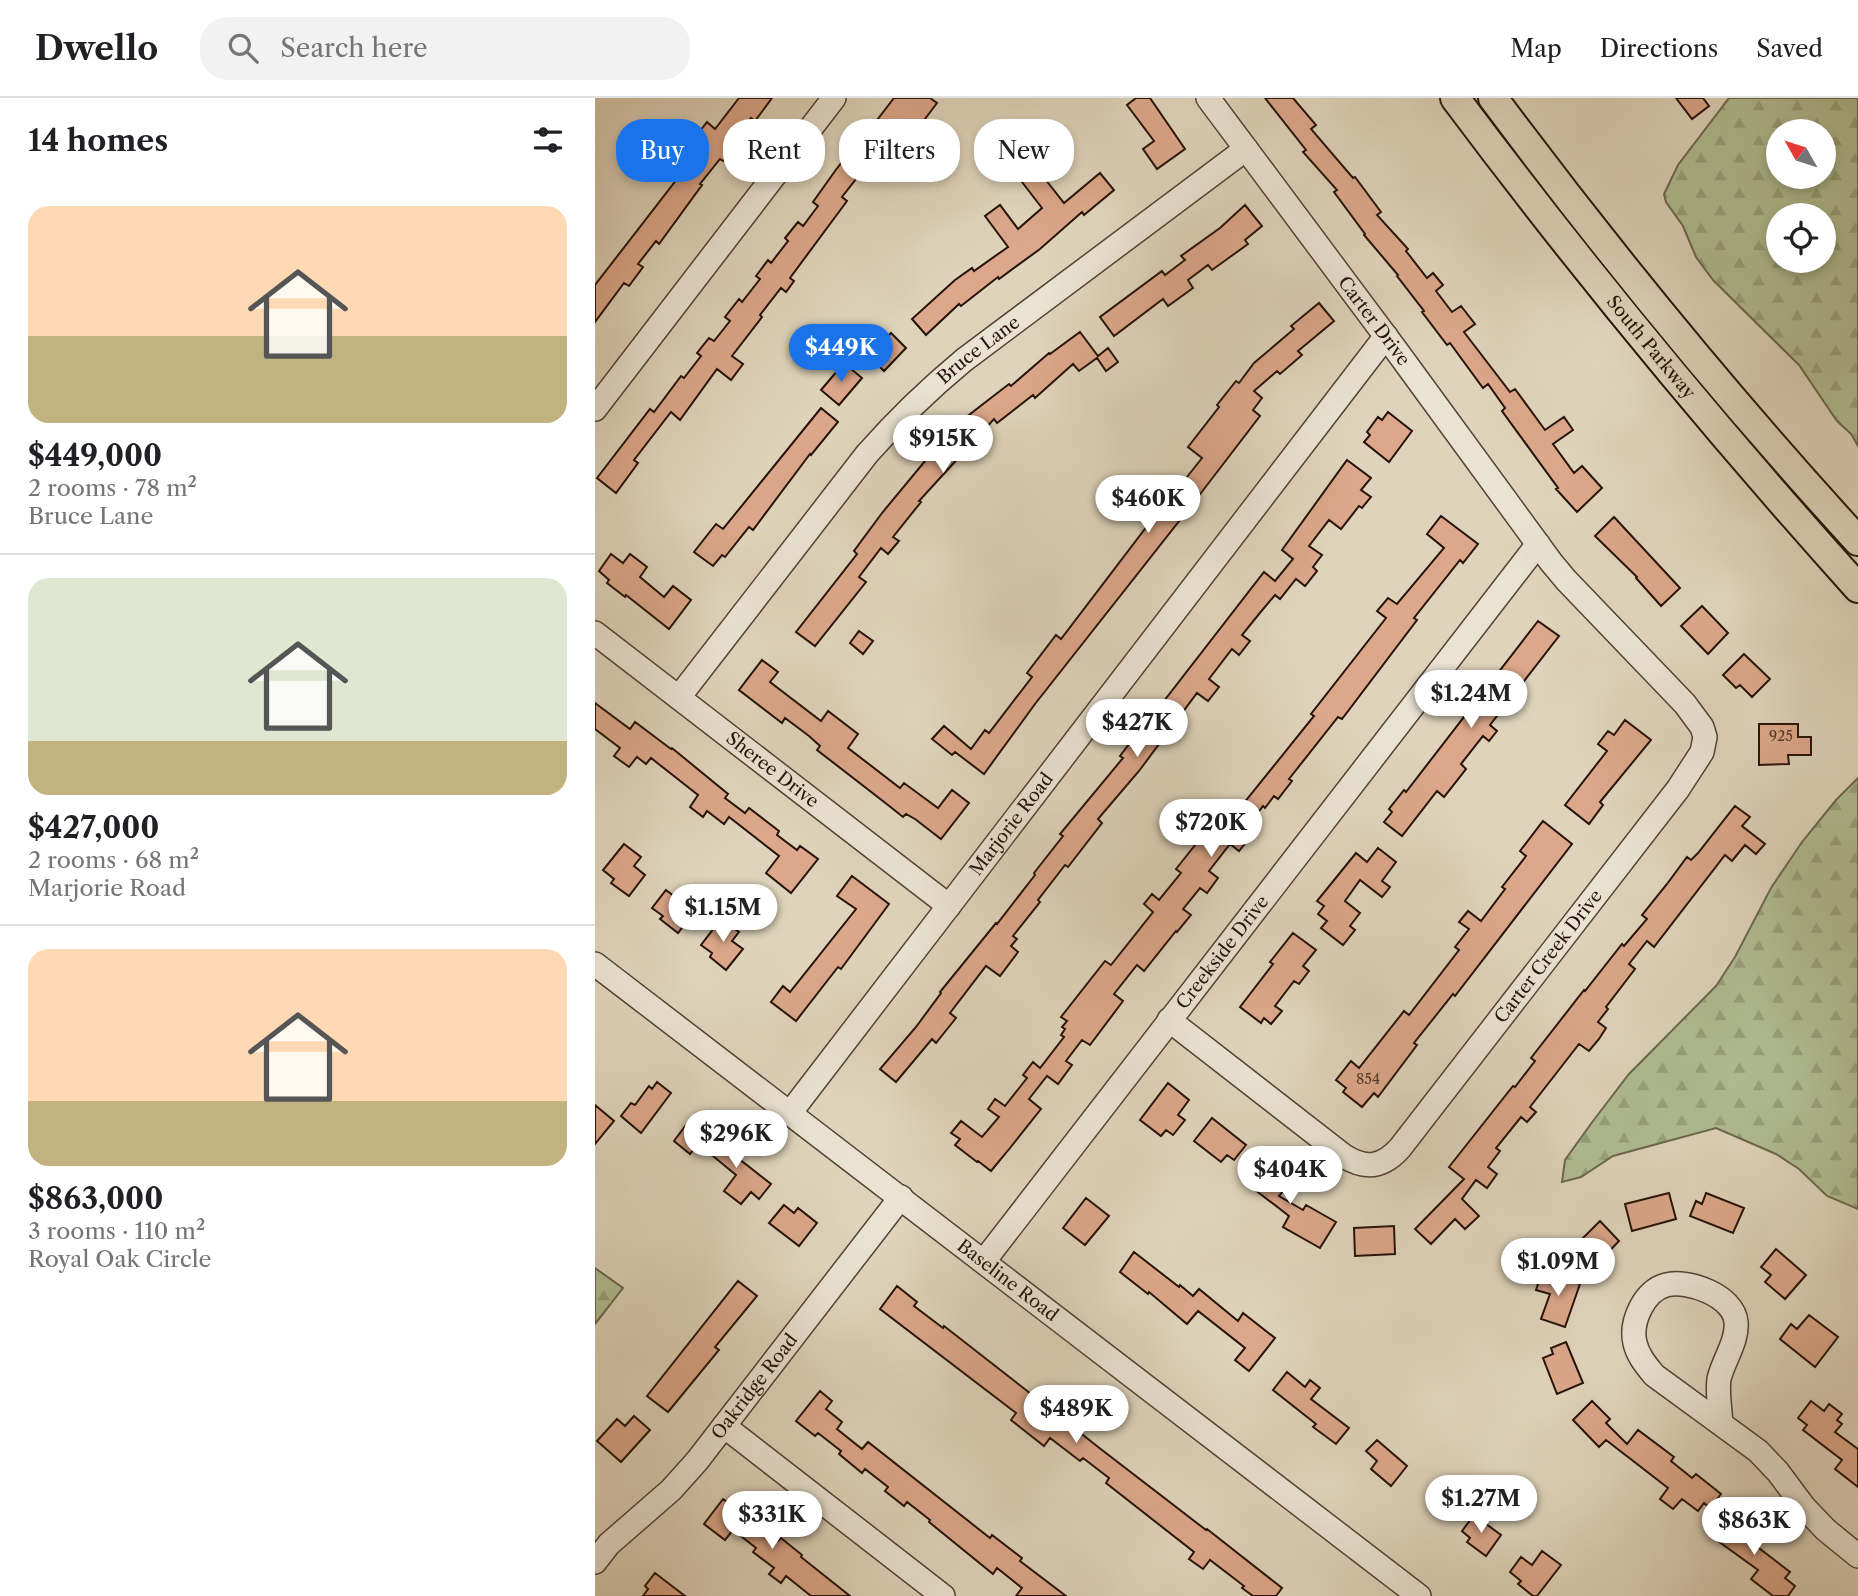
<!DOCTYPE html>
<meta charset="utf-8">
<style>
body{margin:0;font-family:"Libre Caslon Text",serif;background:#f2f2f2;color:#202124;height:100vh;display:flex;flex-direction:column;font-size:26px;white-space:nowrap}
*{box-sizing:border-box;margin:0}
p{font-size:23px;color:#757577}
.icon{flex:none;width:38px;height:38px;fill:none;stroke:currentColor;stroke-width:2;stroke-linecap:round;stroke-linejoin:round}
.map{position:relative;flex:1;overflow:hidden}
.sheet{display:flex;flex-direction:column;background:#fff;width:595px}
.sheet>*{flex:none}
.guide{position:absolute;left:21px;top:21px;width:665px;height:63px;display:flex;gap:14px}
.needle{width:46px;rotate:309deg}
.fabs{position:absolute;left:1171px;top:21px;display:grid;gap:14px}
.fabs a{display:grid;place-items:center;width:70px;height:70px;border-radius:50%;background:#fff;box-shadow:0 4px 10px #0003;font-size:35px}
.price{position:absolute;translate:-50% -60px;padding:0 16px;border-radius:24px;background:#fff;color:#222;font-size:23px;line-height:46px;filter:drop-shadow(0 2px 4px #0008)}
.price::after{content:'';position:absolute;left:50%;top:42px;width:21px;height:16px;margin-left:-10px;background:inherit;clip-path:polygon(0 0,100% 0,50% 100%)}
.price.on{background:#1a73e8;color:#fff}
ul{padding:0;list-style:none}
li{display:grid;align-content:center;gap:14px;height:371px;padding:0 28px}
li+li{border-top:2px solid #e0e0e0}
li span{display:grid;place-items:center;height:217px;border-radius:21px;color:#555}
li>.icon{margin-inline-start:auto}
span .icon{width:126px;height:126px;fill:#fffc;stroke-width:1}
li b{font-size:30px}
h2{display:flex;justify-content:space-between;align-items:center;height:84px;padding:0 28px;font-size:30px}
.tag{padding:0 24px;border-radius:28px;background:#fff;box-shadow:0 4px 10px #0003;font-size:24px;line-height:63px}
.tag.on{background:#1a73e8;color:#fff}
header{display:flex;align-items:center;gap:42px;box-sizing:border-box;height:98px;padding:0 35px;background:#fff;border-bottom:2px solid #e0e0e0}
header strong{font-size:33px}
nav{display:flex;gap:38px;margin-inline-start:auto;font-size:24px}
.search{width:490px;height:63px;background:#f2f2f2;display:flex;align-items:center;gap:18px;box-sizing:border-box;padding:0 24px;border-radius:28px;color:#757577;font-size:26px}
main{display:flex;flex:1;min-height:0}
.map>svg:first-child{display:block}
.forest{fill:url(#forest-firs);stroke:#6b684d;stroke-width:2;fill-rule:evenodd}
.building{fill:#dca78a;stroke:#261208;stroke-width:2}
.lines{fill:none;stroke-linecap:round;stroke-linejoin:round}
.minor-casing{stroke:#544235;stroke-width:26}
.major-casing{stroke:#261208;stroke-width:32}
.minor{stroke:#eae3d3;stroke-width:23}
.major{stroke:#dfd4bb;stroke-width:28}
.labels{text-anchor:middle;stroke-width:5;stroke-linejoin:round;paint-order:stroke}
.number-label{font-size:14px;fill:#543728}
.street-label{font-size:18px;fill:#261208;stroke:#eae3d3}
</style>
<header>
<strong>Dwello</strong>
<div class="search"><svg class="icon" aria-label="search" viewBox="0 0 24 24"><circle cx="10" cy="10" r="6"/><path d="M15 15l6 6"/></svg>Search here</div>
<nav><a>Map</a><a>Directions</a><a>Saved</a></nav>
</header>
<main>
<section class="sheet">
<h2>14 homes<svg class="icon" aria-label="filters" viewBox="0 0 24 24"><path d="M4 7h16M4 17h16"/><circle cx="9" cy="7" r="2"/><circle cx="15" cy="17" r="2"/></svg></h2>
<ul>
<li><span style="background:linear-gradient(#ffd9b3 60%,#c2b280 0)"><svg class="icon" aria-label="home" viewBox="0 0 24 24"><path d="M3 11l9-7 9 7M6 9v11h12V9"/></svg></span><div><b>$449,000</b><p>2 rooms · 78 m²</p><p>Bruce Lane</p></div></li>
<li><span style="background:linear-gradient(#dfe7d0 75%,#c2b280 0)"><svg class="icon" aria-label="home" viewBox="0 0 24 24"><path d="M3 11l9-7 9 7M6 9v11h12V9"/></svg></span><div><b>$427,000</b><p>2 rooms · 68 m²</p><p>Marjorie Road</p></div></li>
<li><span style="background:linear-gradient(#ffd9b3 70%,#c2b280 0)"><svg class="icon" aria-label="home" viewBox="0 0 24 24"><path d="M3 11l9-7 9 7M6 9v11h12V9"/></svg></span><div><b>$863,000</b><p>3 rooms · 110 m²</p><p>Royal Oak Circle</p></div></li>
</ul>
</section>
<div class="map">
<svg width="1263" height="1498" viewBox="0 0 1263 1498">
<defs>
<pattern id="forest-firs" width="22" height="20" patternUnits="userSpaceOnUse" patternTransform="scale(1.75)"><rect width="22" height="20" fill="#b0bd92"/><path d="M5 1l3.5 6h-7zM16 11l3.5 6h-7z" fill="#97a17c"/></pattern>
</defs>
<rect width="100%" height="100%" fill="#dfd4bb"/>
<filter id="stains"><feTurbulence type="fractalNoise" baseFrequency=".00286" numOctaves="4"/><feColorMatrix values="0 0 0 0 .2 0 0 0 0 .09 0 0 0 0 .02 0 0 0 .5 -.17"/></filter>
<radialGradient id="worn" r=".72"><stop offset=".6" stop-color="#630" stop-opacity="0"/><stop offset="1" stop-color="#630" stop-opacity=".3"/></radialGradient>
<!-- forest -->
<path class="forest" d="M1134,0h129v348l-7,-12 -14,-13 -38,-56 -86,-85 -17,-23 -13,-31 -17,-24 -2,-8 14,-29zM1183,33h45v46h-45zM1183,117h45v46h-45z
M1263,680v431l-31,-13 -28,-27 -23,-15 -60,-26 -103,28 -32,21 -19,5 3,-22 28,-39 36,-47 87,-88 19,-29 36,-69 31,-46 34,-42z
M0,1170l28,20 -28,36z"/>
<!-- building -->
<path class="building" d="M144,0h33l-17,23 -4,-3 -19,24 4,3 -13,16 -3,-2 -20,25 2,1 -43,59 -3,-3 -18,23 5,3 -14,19 -5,-3 -29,39v-37l99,-128 -2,-2 11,-14 -6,-6 10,-13 8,7z
M299,0h36l7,5 -21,28 3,1 -9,11 -12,-10 -13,17 -4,-3 -39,50 5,4 -57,77 4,3 -8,11 -5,-4 -21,27 2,2 -30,39 11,8 -12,16 -14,-11 -37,51 -9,-8 -37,48 4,3 -22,30 -19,-15 53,-69 4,3 27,-36 3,2 17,-22 -4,-3 12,-15 5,3 16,-20 -5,-4 14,-18 3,3 18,-23 -4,-3 12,-16 3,3 17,-22 -3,-3 13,-16 5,4 15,-20 -5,-4 22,-31 20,-26 2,1z
M541,0h14l35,51 -28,20 -14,-20 11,-8 -27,-36z
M670,0h28l23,27 -5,4 42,49 2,-1 26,35 -4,3 31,34 -2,2 21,27 6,-5 10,12 -7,6 16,21 9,-6 14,18 -11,8 46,60 5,-3 30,41 19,-13 9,13 -20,14 21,29 8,-7 20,22 -25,24 -21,-23 2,-1 -56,-77 3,-3 -17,-24 -5,4 -33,-45 -3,2 -25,-33 2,-1 -27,-35 1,-1 -34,-40 1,-1 -31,-42 3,-2 -34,-38 3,-2z
M1081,0h27l6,8 -17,13z
M443,72l26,33 36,-30 14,17 -30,25 -2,-3 -42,37 -41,30 -1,-2 -37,29 -2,-2 -33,31 -14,-16 43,-39 17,-12 2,3 34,-24 -23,-31 15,-11 18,24 24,-21 -20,-26z
M650,107l17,21 -17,14 3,4 -36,26 -4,-5 -20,15 5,8 -25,18 -5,-7 -49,37 -14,-19 62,-46 3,4 20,-15 -4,-4 39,-28z
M724,205l15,18 -36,30 4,4 -22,19 -3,-3 -23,20 8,7 -9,12 7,6 -69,90 -156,198 -51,70 -29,-22 -3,3 -20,-16 12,-13 27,23 14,-19 4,3 43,-56 -5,-4 29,-38 5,4 112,-147 -6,-5 9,-10 7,5 19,-24 -14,-11 31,-40 -2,-2 19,-24 3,2 15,-20 40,-34 -3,-3z
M485,234l18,24 10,-8 10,14 -12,9 -9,-13 -18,13 -6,-7 -38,34 -2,-3 -36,28 -3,-4 -75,82 2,1 -28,35 6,4 -11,13 -7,-6 -22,29 7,5 -51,64 -19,-14 61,-78 -3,-3 28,-38 48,-58 35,-37 44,-34 2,2 38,-33 1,1z
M296,235l15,15 -22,23 -15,-15z
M249,265l18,15 -23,27 -18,-15z
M226,310l17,14 -27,33 -1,-1 -57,76 -4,-3 -24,30 -3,-2 -9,11 -19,-14 22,-28 7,5z
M793,314l24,19 -23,31 -25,-20 6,-7 -3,-3 11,-15 4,3z
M752,362l24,18 -10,12 10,7 -9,11 -3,-2 -18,23 -12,-9 -20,26 13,9 -9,12 4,4 -12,15 -9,-7 -16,20 -5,-4 -16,19 -17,21 8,6 -11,14 -7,-6 -23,30 10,8 -11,14 -11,-8 -58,78 -41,48 4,4 -34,44 -3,-2 -27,35 2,2 -27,34 4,3 -6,7 7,6 -18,24 -14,-10 -36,47 6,5 -20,25 -4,-4 -36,43 -16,-13 36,-42 25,-34 -1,-1 56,-69 1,1 38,-49 -1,-2 29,-37 -3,-2 63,-76 -3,-2 22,-29 1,1 121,-156 11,9 18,-22 -11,-9z
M846,418l37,28 -15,19 -3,-3 -46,58 3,2 -75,99 -4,-2 -49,62 3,2 -14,18 -4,-3 -9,12 -2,-2 -15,20 7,5 -16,20 -9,-7 -21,27 9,7 -11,15 -7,-5 -17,21 8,6 -14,17 -1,-1 -32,40 -7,-6 -23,29 9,7 -33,44 -8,-5 -16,21 6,4 -14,19 -11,-8 -18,23 12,10 -31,39 -19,23 -13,-10 -1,1 -22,-17 5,-6 -9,-6 10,-12 21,16 17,-20 -11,-8 7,-10 10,7 22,-28 -4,-3 10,-13 7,6 24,-31 -3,-2 4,-6 -3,-2 5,-6 -6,-4 44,-56 6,4 42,-53 -9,-8 8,-10 7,6 22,-27 -5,-4 24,-30 5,4 30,-38 5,3 74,-92 -3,-2 75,-96 -9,-7 11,-13 9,6 47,-56 -17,-14z
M1019,419l66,71 -19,18 -25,-28 1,-1 -42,-41z
M16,456l12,9 7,-9 17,13 -7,10 24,20 9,-11 18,14 -22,29 -43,-34 -1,2 -18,-14 2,-3 -10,-9z
M1107,508l26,27 -20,21 -27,-28z
M943,523l21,15 -69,89 7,6 -8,10 -6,-5 -22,28 5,5 -22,28 -7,-6 -35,45 -18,-14 8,-10 -3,-3 15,-19 2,2z
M264,533l14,10 -10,13 -13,-11z
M1149,556l26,25 -18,18 -12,-12 -4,3 -13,-13z
M167,562l16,12 -8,10 51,39 7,-10 30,23 -10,14 52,40 4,-5 34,25 14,-18 17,13 -28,36 -26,-20 -9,-5 -3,3 -15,-12 -71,-55 3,-4 -11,-10 -24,-18 -3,5 -43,-33z
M0,605l35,26 5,-7 36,27 1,-1 56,46 -3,4 20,15 4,-5 30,23 -2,4 20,15 3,-4 18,13 -27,34 -25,-20 13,-17 -50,-39 -5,7 -17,-13 -4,6 -13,-10 8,-12 -47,-37 -5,6 -9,-7 -8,10 -15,-11 6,-8 -25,-19z
M1030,622l26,20 -51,62 3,3 -14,19 -24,-19 42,-54 -9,-7 10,-13 6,4z
M1164,626h39v13h13v18h-23l1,9 -30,1z
M1140,708l15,11 -8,9 23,18 -9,10 -11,-9 -13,16 -7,-6 -71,92 -7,-6 -18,23 6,5 -29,38 2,2 -10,13 8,6 -7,11 -10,12 -10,-7 -49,63 6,5 -9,10 -6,-5 -25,31 4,3 -12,16 9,7 -10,14 -11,-8 -14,19 17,17 -14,13 -10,-10 -24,25 -16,-15 49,-50 -15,-12 64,-81 2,1 20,-26 -4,-3 53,-68 1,1 37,-47 2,2 23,-27 -5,-4 25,-31 20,-27 4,3 7,-7z
M948,723l29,23 -117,152 -2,-2 -39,49 3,2 -39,52 -4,-4 -12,14 -19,-15 3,-4 -10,-8 15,-19 8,7 45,-57 5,4 50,-65 -4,-3 14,-18 -10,-7 9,-11 13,10 24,-32 -3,-2 24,-31 -6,-5z
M29,746l17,13 -7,9 11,9 -16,21 -18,-13 3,-4 -11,-9z
M783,750l18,14 -14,19 8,6 -8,10 -22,-17 -15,21 15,12 -10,13 5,4 -12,15 -22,-17 6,-7 -9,-7 6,-8 -7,-5 39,-48 11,9z
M257,778l37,28 -48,65 -3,-2 -42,54 -25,-19 12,-16 7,6 66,-83 -19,-13z
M71,792l28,22 -16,21 -18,-14 3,-3 -11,-8z
M126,821l18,13 -7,9 11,8 -17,21 -16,-13 2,-4 -11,-8z
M698,835l23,17 -13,16 6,5 -10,13 -5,-3 -19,25 7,5 -11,13 -7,-6 -3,5 -21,-16 33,-43 -3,-2z
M62,984l14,11 -30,40 -20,-17 10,-13 4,2 14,-19 3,3z
M573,985l21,17 -11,15 7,5 -12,15 -7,-5 -5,6 -21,-16z
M0,1007l19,16 -19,23z
M617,1020l34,27 -12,15 -7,-5 -6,7 -27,-21z
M91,1027l16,13 -12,16 -16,-13z
M121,1033l17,15 -4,5 42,33 -12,15 -8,-7 -10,12 -17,-13 12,-16 -34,-28z
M660,1063l19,16 5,-7 13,10 -13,16 24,14 3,-5 30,17 -16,26 -37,-21 6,-11 -48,-37z
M1074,1095l7,26 -44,12 -7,-27z
M1111,1095l38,15 -11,25 -43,-17 6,-15 6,3z
M491,1100l23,18 -24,29 -22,-17z
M189,1107l10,8 4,-5 19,15 -18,23 -30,-23z
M1005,1123l19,20 -21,22 -8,-8 -4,12 -16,-16z
M799,1128l1,28 -40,2 -1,-28z
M1181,1151l30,26 -21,24 -20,-17 6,-7 -10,-8z
M539,1154l45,35 1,-2 13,11 6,-7 39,32 5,-8 32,25 -26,33 -14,-11 10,-12 -47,-37 -11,13 -38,-32 -1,2 -28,-22z
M947,1174l38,12 -15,43 -24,-8 9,-25 -14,-4z
M143,1183l19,15 -42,51 4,3 -51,62 -21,-16z
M302,1188l20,16 -3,4 29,22 1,-2 87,68 2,-2 33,25 -2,3 38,30 104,80 1,-1 75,59 -6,8h-23l-11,-8 2,-2 -34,-26 -7,9 -14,-10 5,-7 -88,-69 3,-5 -26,-20 -3,3 -30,-23 -6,8 -33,-26 5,-7 -136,-104z
M1214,1217l29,22 -23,30 -35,-28 11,-15 6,5z
M971,1244l17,41 -26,11 -14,-36 10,-4 -2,-6z
M692,1274l18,15 5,-7 10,8 -9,11 38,29 -13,16 -23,-17 3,-3 -43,-34z
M225,1293l12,10 -6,8 16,13 -5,7 25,20 6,-7 122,96 2,-3 30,23 -2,3 46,35h-50l6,-8 -25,-20 -4,6 -64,-52 1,-2 -23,-18 -3,4 -19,-15 3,-4 -23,-18 -3,4 -23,-19 2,-3 -23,-18 -3,3 -19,-15z
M997,1303l18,18 -4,4 21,21 11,-14 36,27 -3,4 21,17 4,-4 25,20 -11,14 -6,-5 -6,8 -16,-12 -9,10 -13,-10 8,-11 -62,-48 -7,7 -26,-27z
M1216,1303l13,10 5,-7 13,10 -5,6 5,4 -7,8 23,17v38l-23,-18 7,-9 -39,-30 4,-5 -9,-7z
M39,1318l16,14 -29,32 -24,-21 20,-22 8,7z
M782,1342l30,26 -16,20 -20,-17 6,-8 -11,-10z
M128,1401l10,7 2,-3 24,19 -2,3 21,16 3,-3 21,17 -1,2 49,39h-39l-25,-20 -5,7 -12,-9 5,-6 -21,-16 3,-4 -23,-18 -8,10 -21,-16z
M1132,1416l23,16 -3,4 10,7 -2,4 35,27 -5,6 10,8 -7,10h-15l-22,-17 7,-9 -47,-34z
M879,1417l27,20 -15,21 -19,-14 3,-4 -8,-7z
M947,1453l19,14 -24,31h-4l-15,-12 3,-3 -11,-9 11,-15 11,8z
M60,1475l30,23h-42l5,-7 -3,-3z"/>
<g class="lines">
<!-- minor casing -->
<g class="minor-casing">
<g id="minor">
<path d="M0,311l239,-311"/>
<path id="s1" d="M0,535l354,273"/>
<path id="s2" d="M84,599l188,-243c30,-34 62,-65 97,-94l282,-211"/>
<path id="s3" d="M0,866l824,632"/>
<path id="s4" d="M574,922l175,136c22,14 39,11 56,-8l278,-359 24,-37 3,-15 -3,-10 -17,-23 -119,-124 -15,-18 -155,-212 -188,-252"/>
<path id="s5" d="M195,1015l596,-777"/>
<path id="s6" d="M389,1163l554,-717"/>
<path d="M1126,1325c-1,-14 -4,-31 -2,-44 4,-18 19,-38 17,-57 -2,-26 -48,-43 -70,-37 -22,6 -36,37 -31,58 3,13 11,22 19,32l104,76 20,21 26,35 22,23 32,26"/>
<path d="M129,1328l219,170"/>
<path id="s7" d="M0,1464l14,-18 62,-54 26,-29 204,-264"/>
</g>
</g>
<!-- major casing -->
<g class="major-casing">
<g id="major">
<path id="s8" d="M860,0c127,170 262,333 403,490"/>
<path d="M898,0c114,153 236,302 365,443"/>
</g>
</g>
<!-- minor -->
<use href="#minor" class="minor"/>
<!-- major -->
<use href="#major" class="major"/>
</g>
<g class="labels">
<!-- number labels -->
<g class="number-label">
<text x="1186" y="643">925</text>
<text x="773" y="986">854</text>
</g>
<!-- street labels -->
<g class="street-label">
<text transform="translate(779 223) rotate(53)" y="6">Carter Drive</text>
<text dy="6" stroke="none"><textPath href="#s8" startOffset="317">South Parkway</textPath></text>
<text dy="6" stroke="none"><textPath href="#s2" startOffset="460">Bruce Lane</textPath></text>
<text dy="6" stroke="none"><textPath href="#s1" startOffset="224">Sheree Drive</textPath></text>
<text dy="6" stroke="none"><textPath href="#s5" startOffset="364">Marjorie Road</textPath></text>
<text dy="6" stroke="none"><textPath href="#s6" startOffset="390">Creekside Drive</textPath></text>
<text dy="6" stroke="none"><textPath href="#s4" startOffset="527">Carter Creek Drive</textPath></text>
<text dy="6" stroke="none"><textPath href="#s3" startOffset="520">Baseline Road</textPath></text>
<text dy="6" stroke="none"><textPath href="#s7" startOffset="238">Oakridge Road</textPath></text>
</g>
</g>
<rect width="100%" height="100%" filter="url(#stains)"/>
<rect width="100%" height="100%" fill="url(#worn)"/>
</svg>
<div class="fabs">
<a><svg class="needle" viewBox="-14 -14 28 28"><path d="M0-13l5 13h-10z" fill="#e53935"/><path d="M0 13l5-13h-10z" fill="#757577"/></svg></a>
<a><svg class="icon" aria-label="locate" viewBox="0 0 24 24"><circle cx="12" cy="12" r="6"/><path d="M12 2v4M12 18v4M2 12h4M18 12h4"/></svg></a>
</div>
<b class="price on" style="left:246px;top:286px">$449K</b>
<b class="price" style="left:348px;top:377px">$915K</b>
<b class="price" style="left:553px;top:437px">$460K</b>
<b class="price" style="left:876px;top:632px">$1.24M</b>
<b class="price" style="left:542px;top:661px">$427K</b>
<b class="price" style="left:616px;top:761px">$720K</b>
<b class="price" style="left:128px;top:846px">$1.15M</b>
<b class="price" style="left:141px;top:1072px">$296K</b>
<b class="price" style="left:695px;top:1108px">$404K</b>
<b class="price" style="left:963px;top:1200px">$1.09M</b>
<b class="price" style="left:481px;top:1347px">$489K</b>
<b class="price" style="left:886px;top:1437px">$1.27M</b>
<b class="price" style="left:177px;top:1453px">$331K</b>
<b class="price" style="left:1159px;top:1459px">$863K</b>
<div class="guide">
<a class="tag on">Buy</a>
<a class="tag">Rent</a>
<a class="tag">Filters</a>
<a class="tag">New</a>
</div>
</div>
</main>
